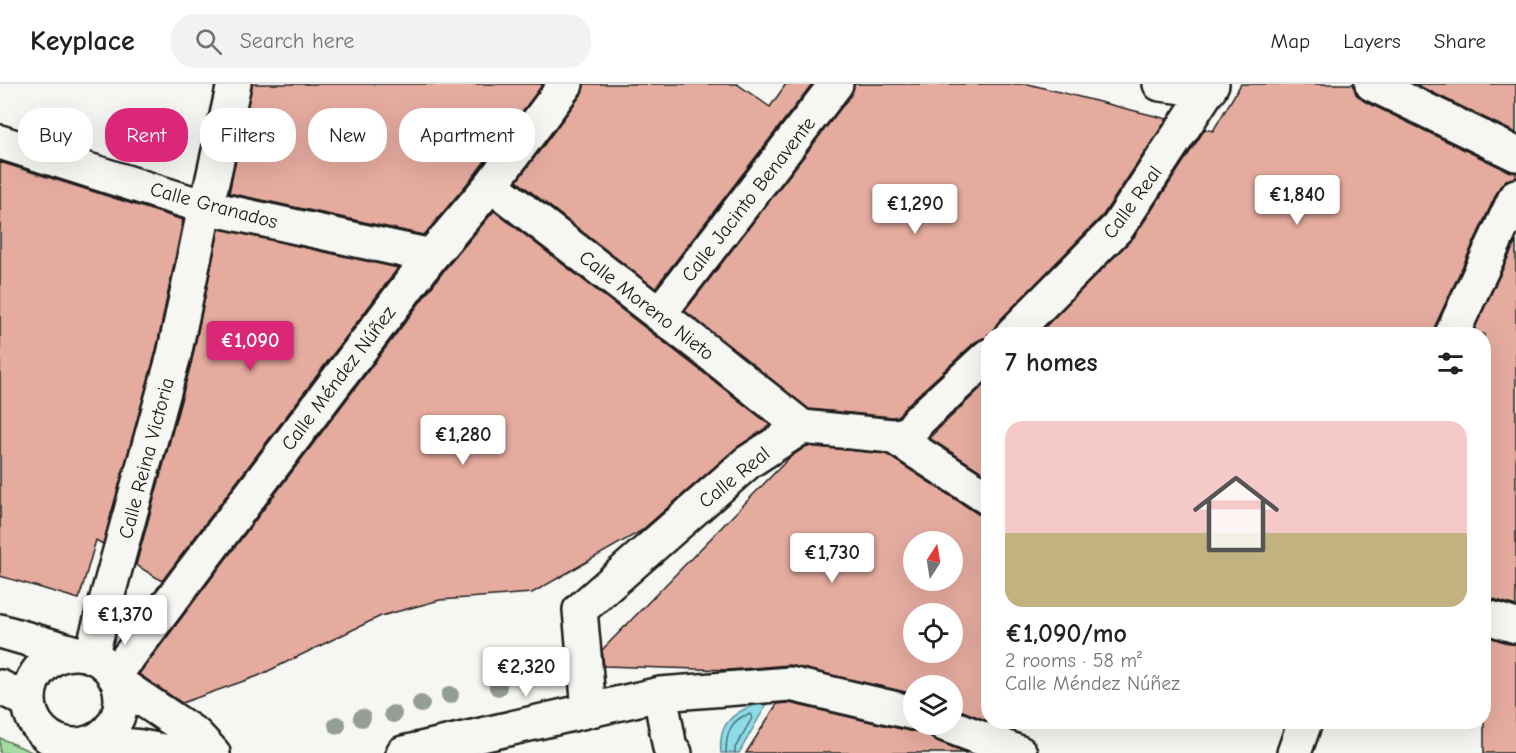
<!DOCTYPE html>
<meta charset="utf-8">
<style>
body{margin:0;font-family:"Comic Neue",sans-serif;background:#f2f2f2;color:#202124;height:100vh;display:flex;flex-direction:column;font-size:22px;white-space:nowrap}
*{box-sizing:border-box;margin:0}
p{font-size:20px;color:#757577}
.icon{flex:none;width:33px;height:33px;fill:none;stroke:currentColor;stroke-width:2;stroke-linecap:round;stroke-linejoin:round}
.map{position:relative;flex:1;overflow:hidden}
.drawer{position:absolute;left:981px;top:243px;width:510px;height:402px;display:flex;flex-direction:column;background:#fff;border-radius:24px;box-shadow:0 6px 24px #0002}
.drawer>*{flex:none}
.banner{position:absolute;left:18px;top:24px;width:570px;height:54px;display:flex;gap:12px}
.needle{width:39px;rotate:12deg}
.fabs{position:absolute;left:903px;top:447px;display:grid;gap:12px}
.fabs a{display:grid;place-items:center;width:60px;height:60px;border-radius:50%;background:#fff;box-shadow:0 6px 24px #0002;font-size:30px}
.price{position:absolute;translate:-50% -51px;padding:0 14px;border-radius:6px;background:#fff;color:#222;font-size:20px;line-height:39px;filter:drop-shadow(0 2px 3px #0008)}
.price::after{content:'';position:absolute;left:50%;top:36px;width:18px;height:14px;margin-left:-9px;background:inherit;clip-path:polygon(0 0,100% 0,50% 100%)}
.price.on{background:#db2777;color:#fff}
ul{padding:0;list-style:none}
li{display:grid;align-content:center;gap:12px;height:318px;padding:0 24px}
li+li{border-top:2px solid #e0e0e0}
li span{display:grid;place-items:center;height:186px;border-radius:18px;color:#555}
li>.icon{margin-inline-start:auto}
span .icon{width:108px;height:108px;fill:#fffc;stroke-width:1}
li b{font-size:26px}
h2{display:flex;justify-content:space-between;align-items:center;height:72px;padding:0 24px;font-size:26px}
.chip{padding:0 21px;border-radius:24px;background:#fff;box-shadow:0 6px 24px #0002;font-size:21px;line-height:54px}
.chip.on{background:#db2777;color:#fff}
header{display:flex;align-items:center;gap:36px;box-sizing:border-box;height:84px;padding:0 30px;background:#fff;border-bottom:2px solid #e0e0e0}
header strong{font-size:28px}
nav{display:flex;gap:33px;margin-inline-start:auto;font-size:21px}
.search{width:420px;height:54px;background:#f2f2f2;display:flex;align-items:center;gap:15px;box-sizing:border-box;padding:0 21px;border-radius:24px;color:#757577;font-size:22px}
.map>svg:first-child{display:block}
.green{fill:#a2dca2;stroke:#5f7c5f;stroke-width:1.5}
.water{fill:#8cdce8;stroke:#5f8f96;stroke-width:1.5}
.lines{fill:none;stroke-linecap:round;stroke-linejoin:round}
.shore{stroke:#49696e;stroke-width:1.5}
.building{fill:#e5ab9f;stroke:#1c1c1c;stroke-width:1.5;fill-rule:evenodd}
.street-casing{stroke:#1c1c1c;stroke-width:38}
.street{stroke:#f6f6f2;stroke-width:33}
.tree{fill:#949e92}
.labels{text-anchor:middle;stroke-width:5;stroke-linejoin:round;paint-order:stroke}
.street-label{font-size:20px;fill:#1c1c1c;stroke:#f6f6f2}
</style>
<header>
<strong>Keyplace</strong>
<div class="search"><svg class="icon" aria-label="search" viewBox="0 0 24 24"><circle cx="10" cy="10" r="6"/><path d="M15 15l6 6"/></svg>Search here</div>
<nav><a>Map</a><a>Layers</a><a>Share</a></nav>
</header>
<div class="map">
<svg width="1516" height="669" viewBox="0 0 1516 669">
<rect width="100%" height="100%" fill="#f6f6f2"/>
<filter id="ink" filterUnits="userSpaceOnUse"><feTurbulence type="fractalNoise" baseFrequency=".0167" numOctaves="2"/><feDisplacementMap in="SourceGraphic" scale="12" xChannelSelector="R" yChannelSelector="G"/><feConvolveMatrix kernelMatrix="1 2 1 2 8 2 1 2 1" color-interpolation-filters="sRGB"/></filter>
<g filter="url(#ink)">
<!-- green -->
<path class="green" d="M0,654l34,15h-34z"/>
<!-- water -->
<path class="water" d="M757,620l9,1 -27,48h-18c-3,-28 10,-40 36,-49z"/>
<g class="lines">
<!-- shore -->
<path class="shore" d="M726,669c0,-19 4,-34 24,-39l2,4 -17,30v5"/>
</g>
<!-- building -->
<path class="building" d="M252,0h291l-67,89 -52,62 -195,-42z
M584,0h153l33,23 16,-23h26l-157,204 -138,-107 64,-86z
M854,0h174l139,35 -64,96 -104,106 -5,8v5h-6v4h-5l-8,4 -69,64 -8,10 -6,1 -83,-8 -124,-98 166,-216z
M1241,0h112l3,10 8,7 144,70 8,2v5l-10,2 -7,8 -64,138 -2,8h-395l96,-97 71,-108 8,2z
M1415,0h101v49z
M0,78l183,58 -27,131 -53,193 -7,-4 -17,59 -79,-23z
M494,127l202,156 74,58 -34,23 -95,83 -109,62 -92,7 -59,16 -123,60 -76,27 -43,-29 307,-406z
M219,145l179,39 -236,313 -26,-16 56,-205z
M1516,157v365l-26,-8h-6v-264h-12z
M988,297v95l-59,-38z
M807,362l79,8 92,60 10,2v205l-36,-14v-21h-38v8l-125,-29 -60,5 -125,-4 -2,-16 187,-192zM914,458h38v38h-38zM914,530h38v38h-38z
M1484,551l26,9h6v109h-32z
M789,619l121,28h9l7,-4 3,8 8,6 30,12h-221l31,-49z"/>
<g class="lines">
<!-- street casing -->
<g class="street-casing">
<path id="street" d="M1160,0l49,6
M1372,0l144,70
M0,58l205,65 226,49
M491,101l217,167 94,75
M659,230l177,-230
M1012,250l106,-107 94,-143
M1452,250l64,-138
M892,352l96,62
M1484,532l32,10
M0,547l73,21
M29 615a46 46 0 1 1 92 0a46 46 0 1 1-92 0Z
M91,572l83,-301 31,-148 6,-20 23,-103
M114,592l317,-420 60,-71 75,-101
M120,600l76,51 17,18
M0,603l28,14
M660,610l10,54 5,5
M589,626l-9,-100 168,-148 54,-35 90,9 16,-2 11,-14 69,-64
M944,640l76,29
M94,658l47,5 33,6
M403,669l257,-59 130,-10 124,29
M1294,669l11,-31"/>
</g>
<!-- street -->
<use href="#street" class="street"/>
</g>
<!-- trees -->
<g class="tree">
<circle cx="535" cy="589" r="9"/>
<circle cx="498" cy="603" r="9"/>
<circle cx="450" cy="611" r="9"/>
<circle cx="421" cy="620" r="9"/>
<circle cx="393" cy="630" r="9"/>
<circle cx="362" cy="634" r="9"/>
<circle cx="337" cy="641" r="9"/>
</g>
</g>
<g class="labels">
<!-- street labels -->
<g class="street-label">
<text transform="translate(748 115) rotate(-52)" y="7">Calle Jacinto Benavente</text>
<text transform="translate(1132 118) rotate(-54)" y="7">Calle Real</text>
<text transform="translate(214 121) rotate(15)" y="7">Calle Granados</text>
<text transform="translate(647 221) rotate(38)" y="7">Calle Moreno Nieto</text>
<text transform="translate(338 294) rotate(-53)" y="7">Calle Méndez Núñez</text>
<text transform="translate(146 374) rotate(-75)" y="7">Calle Reina Victoria</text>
<text transform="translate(734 393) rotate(-39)" y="7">Calle Real</text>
</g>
</g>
</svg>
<div class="fabs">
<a><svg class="needle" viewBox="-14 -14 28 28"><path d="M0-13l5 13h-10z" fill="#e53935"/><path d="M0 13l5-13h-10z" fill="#757577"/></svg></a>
<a><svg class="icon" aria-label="locate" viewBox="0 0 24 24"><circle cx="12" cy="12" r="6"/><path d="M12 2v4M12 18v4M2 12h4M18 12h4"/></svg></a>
<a><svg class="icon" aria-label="layers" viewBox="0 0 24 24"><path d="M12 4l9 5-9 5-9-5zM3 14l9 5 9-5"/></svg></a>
</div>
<b class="price" style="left:1297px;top:142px">€1,840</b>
<b class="price" style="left:915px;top:151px">€1,290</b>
<b class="price on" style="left:250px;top:288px">€1,090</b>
<b class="price" style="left:463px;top:382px">€1,280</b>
<b class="price" style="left:832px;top:500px">€1,730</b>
<b class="price" style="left:125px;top:562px">€1,370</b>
<b class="price" style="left:526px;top:614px">€2,320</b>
<div class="banner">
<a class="chip">Buy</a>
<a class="chip on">Rent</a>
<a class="chip">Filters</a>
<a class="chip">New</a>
<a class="chip">Apartment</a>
</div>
<section class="drawer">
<h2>7 homes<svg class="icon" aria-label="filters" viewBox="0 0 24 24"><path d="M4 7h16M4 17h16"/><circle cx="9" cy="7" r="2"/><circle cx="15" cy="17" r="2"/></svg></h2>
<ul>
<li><span style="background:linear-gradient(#f6c9c9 60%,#c2b280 0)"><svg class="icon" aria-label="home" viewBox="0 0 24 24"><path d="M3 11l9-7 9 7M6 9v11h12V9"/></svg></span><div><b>€1,090/mo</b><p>2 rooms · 58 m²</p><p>Calle Méndez Núñez</p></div></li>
</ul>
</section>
</div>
